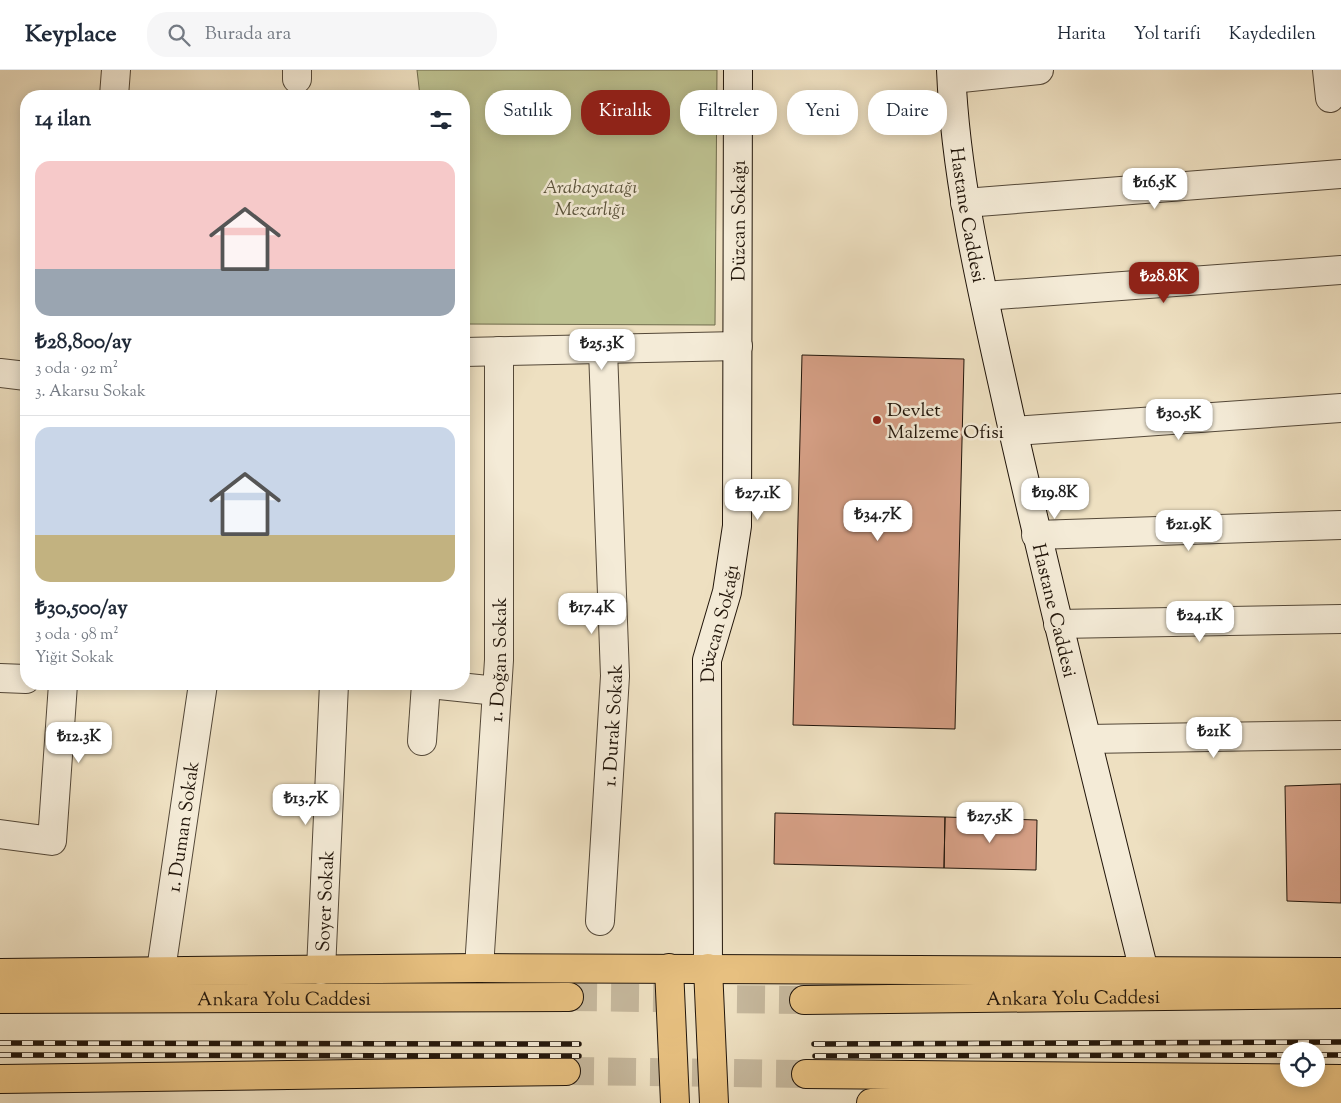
<!DOCTYPE html>
<html lang="tr">
<meta charset="utf-8">
<style>
body{margin:0;font-family:"Sorts Mill Goudy",serif;background:#f6f6f7;color:#1f2937;height:100vh;display:flex;flex-direction:column;font-size:19px;white-space:nowrap}
*{box-sizing:border-box;margin:0}
p{font-size:16px;color:#747a83}
.icon{flex:none;width:28px;height:28px;fill:none;stroke:currentColor;stroke-width:2;stroke-linecap:round;stroke-linejoin:round}
.map{position:relative;flex:1;overflow:hidden}
.sheet{position:absolute;left:20px;top:20px;width:450px;height:600px;display:flex;flex-direction:column;background:#fff;border-radius:20px;box-shadow:0 2px 12px #0003}
.sheet>*{flex:none}
.hud{position:absolute;left:485px;top:20px;width:475px;height:45px;display:flex;gap:10px}
.buttons{position:absolute;left:1280px;top:972px;display:grid;gap:10px}
.buttons a{display:grid;place-items:center;width:45px;height:45px;border-radius:50%;background:#fff;box-shadow:0 2px 12px #0003;font-size:25px}
.price{position:absolute;translate:-50% -42px;padding:0 11px;border-radius:10px;background:#fff;color:#222;font-size:16px;line-height:32px;filter:drop-shadow(0 1px 2px #0008)}
.price::after{content:'';position:absolute;left:50%;top:30px;width:15px;height:11px;margin-left:-8px;background:inherit;clip-path:polygon(0 0,100% 0,50% 100%)}
.price.selected{background:#8f2418;color:#fff}
ul{padding:0;list-style:none}
li{display:grid;align-content:center;gap:10px;height:265px;padding:0 15px}
li+li{border-top:1px solid #e0e1e3}
li span{display:grid;place-items:center;height:155px;border-radius:15px;color:#555}
li>.icon{margin-inline-start:auto}
span .icon{width:90px;height:90px;fill:#fffc;stroke-width:1}
li b{font-size:21px}
h2{display:flex;justify-content:space-between;align-items:center;height:60px;padding:0 15px;font-size:21px}
.pill{padding:0 18px;border-radius:20px;background:#fff;box-shadow:0 2px 12px #0003;font-size:18px;line-height:45px}
.pill.selected{background:#8f2418;color:#fff}
header{display:flex;align-items:center;gap:30px;box-sizing:border-box;height:70px;padding:0 25px;background:#fff;border-bottom:1px solid #e0e1e3}
header strong{font-size:24px}
nav{display:flex;gap:28px;margin-inline-start:auto;font-size:18px}
.search{width:350px;height:45px;background:#f6f6f7;display:flex;align-items:center;gap:12px;box-sizing:border-box;padding:0 18px;border-radius:20px;color:#747a83;font-size:19px}
.map>svg:first-child{display:block}
.green{fill:#bdc190;stroke:#6f6b4d}
.building{fill:#d59f85;stroke:#21150a}
.lines{fill:none;stroke-linecap:round;stroke-linejoin:round}
.highway-tunnel{stroke:#c5b79c;stroke-width:28;stroke-dasharray:28 14;stroke-linecap:butt}
.street-casing{stroke:#544838;stroke-width:30}
.secondary-casing{stroke:#21150a;stroke-width:30}
.highway-casing{stroke:#21150a;stroke-width:30}
.street{stroke:#f4ebd7;stroke-width:28}
.secondary{stroke:#f4ebd7;stroke-width:28}
.highway{stroke:#e7c080;stroke-width:28}
.rail-casing{stroke:#21150a;stroke-width:5.5}
.rail{stroke:#f4ebd7;stroke-width:4;stroke-dasharray:11;stroke-linecap:butt}
.poi-dot{fill:#8f2418;stroke:#f4ebd7;stroke-width:2}
.labels{text-anchor:middle;stroke-width:5;stroke-linejoin:round;paint-order:stroke}
.park-label{font-size:19px;font-style:italic;fill:#585139;stroke:#f4ebd7}
.street-label{font-size:19px;fill:#21150a;stroke:#f4ebd7}
.poi-label{font-size:19px;fill:#21150a;stroke:#f4ebd7;text-anchor:start}
</style>
<header>
<strong>Keyplace</strong>
<div class="search"><svg class="icon" aria-label="search" viewBox="0 0 24 24"><circle cx="10" cy="10" r="6"/><path d="M15 15l6 6"/></svg>Burada ara</div>
<nav><a>Harita</a><a>Yol tarifi</a><a>Kaydedilen</a></nav>
</header>
<div class="map">
<svg width="1341" height="1033" viewBox="0 0 1341 1033">
<rect width="100%" height="100%" fill="#eee0c1"/>
<filter id="stains"><feTurbulence type="fractalNoise" baseFrequency=".004" numOctaves="4"/><feColorMatrix values="0 0 0 0 .2 0 0 0 0 .09 0 0 0 0 .02 0 0 0 .5 -.17"/></filter>
<radialGradient id="worn" r=".72"><stop offset=".6" stop-color="#630" stop-opacity="0"/><stop offset="1" stop-color="#630" stop-opacity=".3"/></radialGradient>
<!-- green -->
<path class="green" d="M417,0h300l-2,255 -251,-1v-228h-44z"/>
<!-- building -->
<path class="building" d="M802,285l162,4 -9,370 -162,-4z
M1341,714v119l-54,-2 -2,-115z
M775,743l170,4 -1,51 -170,-4z
M945,747l92,3 -1,50 -92,-2z"/>
<g class="lines">
<!-- highway-tunnel -->
<path class="highway-tunnel" d="M569,927l235,3
M566,1001l240,3"/>
<!-- street casing -->
<g class="street-casing">
<g id="street">
<path d="M297,0v9"/>
<path d="M1327,0l3,28"/>
<path d="M952,9l87,-9"/>
<path d="M114,26l2,-26"/>
<path d="M965,133l376,-29"/>
<path d="M984,226l357,-26"/>
<path d="M464,282l274,-6"/>
<path d="M0,303l26,3"/>
<path d="M1014,361l327,-23"/>
<path d="M1036,465l305,-10"/>
<path d="M1058,554l283,-5"/>
<path d="M0,608l26,1"/>
<path d="M430,614l67,7"/>
<path d="M1087,669l254,-4"/>
<path d="M422,671l4,-57"/>
<path d="M0,764l52,7 11,-157"/>
<path id="s1" d="M600,851l15,-245 -12,-326"/>
<path id="s2" d="M479,898l20,-308v-309"/>
<path id="s3" d="M161,900l42,-286"/>
<path id="s4" d="M321,900l13,-286"/>
</g>
</g>
<!-- secondary casing -->
<g class="secondary-casing">
<g id="secondary">
<path id="s5" d="M951,0c5,118 34,232 59,347 42,185 88,369 134,554"/>
<path id="s6" d="M708,898l-1,-308 20,-68 10,-66 1,-456"/>
</g>
</g>
<!-- highway casing -->
<g class="highway-casing">
<g id="highway">
<path d="M669,898l6,135"/>
<path d="M708,898l6,135"/>
<path d="M0,903l479,-5 862,4"/>
<path id="s7" d="M0,929l569,-2"/>
<path id="s8" d="M804,930l537,-6"/>
<path d="M806,1004l535,5"/>
<path d="M0,1009l566,-8"/>
<path d="M871,1033l82,-4 388,3"/>
</g>
</g>
<!-- street -->
<use href="#street" class="street"/>
<!-- secondary -->
<use href="#secondary" class="secondary"/>
<!-- highway -->
<use href="#highway" class="highway"/>
<!-- rail casing -->
<g class="rail-casing">
<path id="rail" d="M0,973l579,1
M814,974l527,-2
M0,985l579,1
M1316,985h25
M815,986l474,-1"/>
</g>
<!-- rail -->
<use href="#rail" class="rail"/>
</g>
<!-- markers -->
<circle class="poi-dot" cx="877" cy="350" r="5"/>
<g class="labels">
<!-- park labels -->
<g class="park-label">
<text x="590" y="123">Arabayatağı<tspan x="590" dy="22">Mezarlığı</tspan></text>
</g>
<!-- street labels -->
<g class="street-label">
<text dy="7" stroke="none"><textPath href="#s5" startOffset="146">Hastane Caddesi</textPath></text>
<text dy="7" stroke="none"><textPath href="#s6" startOffset="751">Düzcan Sokağı</textPath></text>
<text dy="7" stroke="none"><textPath href="#s5" startOffset="551">Hastane Caddesi</textPath></text>
<text dy="7" stroke="none"><textPath href="#s6" startOffset="346">Düzcan Sokağı</textPath></text>
<text dy="7" stroke="none"><textPath href="#s2" startOffset="309">1. Doğan Sokak</textPath></text>
<text dy="7" stroke="none"><textPath href="#s1" startOffset="196">1. Durak Sokak</textPath></text>
<text dy="7" stroke="none"><textPath href="#s3" startOffset="145">1. Duman Sokak</textPath></text>
<text dy="7" stroke="none"><textPath href="#s4" startOffset="69">Soyer Sokak</textPath></text>
<text dy="7" stroke="none"><textPath href="#s8" startOffset="269">Ankara Yolu Caddesi</textPath></text>
<text dy="7" stroke="none"><textPath href="#s7" startOffset="284">Ankara Yolu Caddesi</textPath></text>
</g>
<!-- poi labels -->
<g class="poi-label">
<text x="887" y="346">Devlet<tspan x="887" dy="22">Malzeme Ofisi</tspan></text>
</g>
</g>
<rect width="100%" height="100%" filter="url(#stains)"/>
<rect width="100%" height="100%" fill="url(#worn)"/>
</svg>
<div class="buttons">
<a><svg class="icon" aria-label="locate" viewBox="0 0 24 24"><circle cx="12" cy="12" r="6"/><path d="M12 2v4M12 18v4M2 12h4M18 12h4"/></svg></a>
</div>
<b class="price" style="left:1155px;top:140px">₺16.5K</b>
<b class="price selected" style="left:1164px;top:234px">₺28.8K</b>
<b class="price" style="left:602px;top:301px">₺25.3K</b>
<b class="price" style="left:1179px;top:371px">₺30.5K</b>
<b class="price" style="left:1055px;top:450px">₺19.8K</b>
<b class="price" style="left:758px;top:451px">₺27.1K</b>
<b class="price" style="left:878px;top:472px">₺34.7K</b>
<b class="price" style="left:1189px;top:482px">₺21.9K</b>
<b class="price" style="left:592px;top:565px">₺17.4K</b>
<b class="price" style="left:1200px;top:573px">₺24.1K</b>
<b class="price" style="left:1214px;top:689px">₺21K</b>
<b class="price" style="left:79px;top:694px">₺12.3K</b>
<b class="price" style="left:306px;top:756px">₺13.7K</b>
<b class="price" style="left:990px;top:774px">₺27.5K</b>
<div class="hud">
<a class="pill">Satılık</a>
<a class="pill selected">Kiralık</a>
<a class="pill">Filtreler</a>
<a class="pill">Yeni</a>
<a class="pill">Daire</a>
</div>
<section class="sheet">
<h2>14 ilan<svg class="icon" aria-label="filters" viewBox="0 0 24 24"><path d="M4 7h16M4 17h16"/><circle cx="9" cy="7" r="2"/><circle cx="15" cy="17" r="2"/></svg></h2>
<ul>
<li><span style="background:linear-gradient(#f6c9c9 70%,#9aa5b1 0)"><svg class="icon" aria-label="home" viewBox="0 0 24 24"><path d="M3 11l9-7 9 7M6 9v11h12V9"/></svg></span><div><b>₺28,800/ay</b><p>3 oda · 92 m²</p><p>3. Akarsu Sokak</p></div></li>
<li><span style="background:linear-gradient(#c9d6e8 70%,#c2b280 0)"><svg class="icon" aria-label="home" viewBox="0 0 24 24"><path d="M3 11l9-7 9 7M6 9v11h12V9"/></svg></span><div><b>₺30,500/ay</b><p>3 oda · 98 m²</p><p>Yiğit Sokak</p></div></li>
</ul>
</section>
</div>
